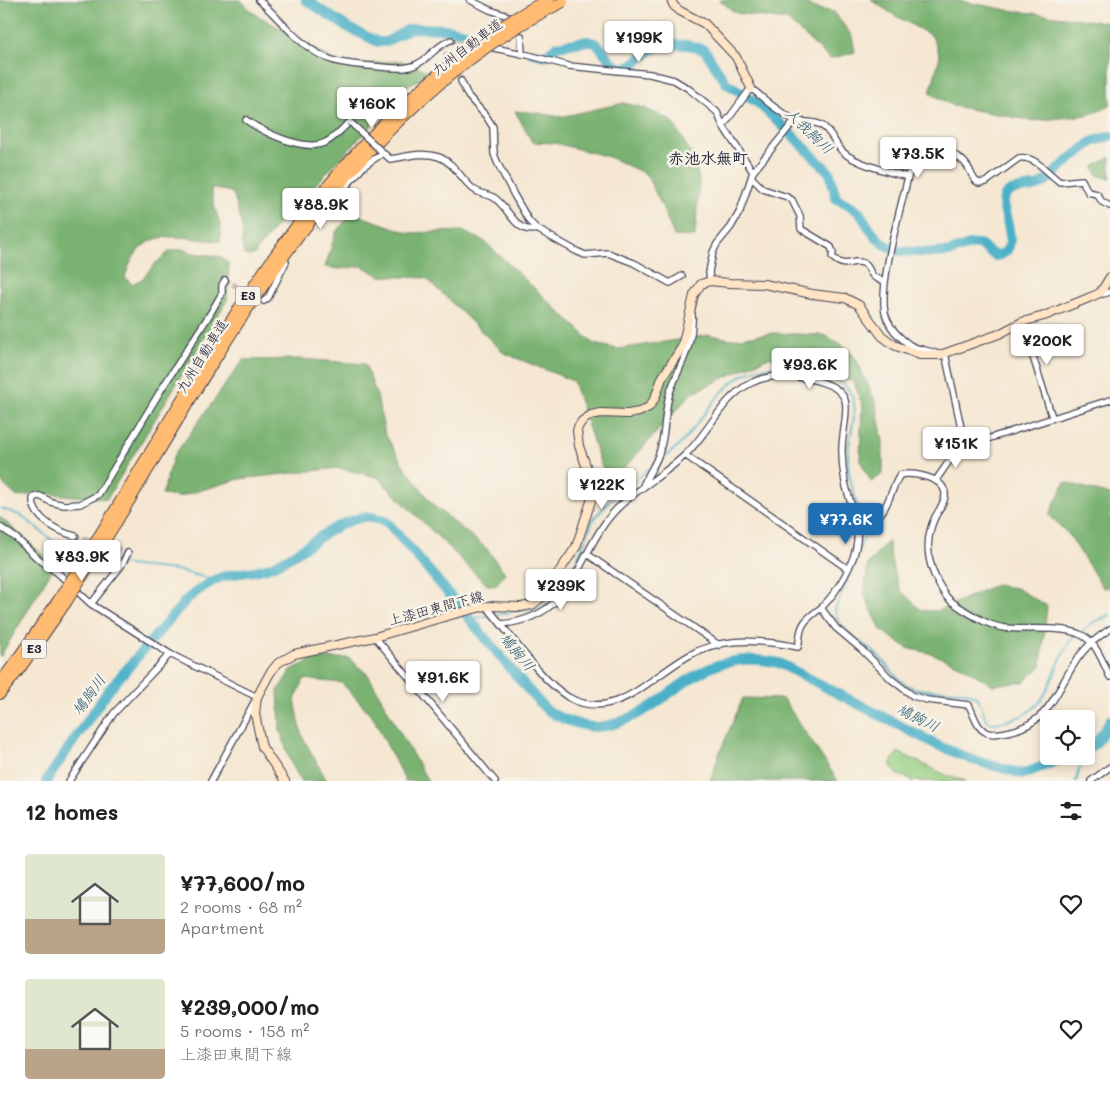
<!DOCTYPE html>
<meta charset="utf-8">
<style>
body{margin:0;font-family:Mali,"Klee One",sans-serif;background:#f6f6f6;color:#202124;height:100vh;display:flex;flex-direction:column;font-size:19px;white-space:nowrap}
*{box-sizing:border-box;margin:0}
p{font-size:16px;color:#757577}
.icon{flex:none;width:28px;height:28px;fill:none;stroke:currentColor;stroke-width:2;stroke-linecap:round;stroke-linejoin:round}
.map{position:relative;height:781px;overflow:hidden}
.panel{display:flex;flex-direction:column;background:#fff;flex:1}
.panel>*{flex:none}
.controls{position:absolute;left:1040px;top:710px;display:grid;gap:10px}
.controls a{display:grid;place-items:center;width:55px;height:55px;border-radius:5px;background:#fff;box-shadow:0 2px 8px #0003;font-size:25px}
.price{position:absolute;translate:-50% -42px;padding:0 11px;border-radius:5px;background:#fff;color:#222;font-size:16px;line-height:32px;filter:drop-shadow(0 1px 2px #0008)}
.price::after{content:'';position:absolute;left:50%;top:30px;width:15px;height:11px;margin-left:-8px;background:inherit;clip-path:polygon(0 0,100% 0,50% 100%)}
.price.selected{background:#1f6fb2;color:#fff}
ul{padding:0;list-style:none}
li{display:flex;align-items:center;gap:15px;height:125px;padding:0 25px}
li span{display:grid;place-items:center;flex:none;width:140px;height:100px;border-radius:5px;color:#555}
li>.icon{margin-inline-start:auto}
span .icon{width:60px;height:60px;fill:#fffc;stroke-width:1}
li b{font-size:21px}
h2{display:flex;justify-content:space-between;align-items:center;height:60px;padding:0 25px;font-size:21px}
.map>svg:first-child{display:block}
.green{fill:#97d083;stroke:#5c795f}
.forest{fill:#79b271;stroke:#4e6a56}
.lines{fill:none;stroke-linecap:round;stroke-linejoin:round}
.stream{stroke:#48b0c8;stroke-width:2}
.river{stroke:#48b0c8;stroke-width:10}
.street-tunnel{stroke:#cbc0b4;stroke-width:5.5;stroke-dasharray:5.5 3;stroke-linecap:butt}
.street-casing{stroke:#424052;stroke-width:8}
.secondary-casing{stroke:#424052;stroke-width:10}
.highway-casing{stroke:#424052;stroke-width:12}
.street{stroke:#fff;stroke-width:5.5}
.secondary{stroke:#ffe4c6;stroke-width:8}
.highway{stroke:#ffbb71;stroke-width:10}
.street-bridge-casing{stroke:#424052;stroke-width:8;stroke-linecap:butt}
.highway-bridge-casing{stroke:#424052;stroke-width:12;stroke-linecap:butt}
.street-bridge{stroke:#fff;stroke-width:5.5}
.highway-bridge{stroke:#ffbb71;stroke-width:10}
.labels{text-anchor:middle;stroke-width:5;stroke-linejoin:round;paint-order:stroke}
.shield{fill:#f7f3e8;stroke:#62616f;stroke-width:1}
.shield-label{font-size:12px;font-weight:bold;fill:#22223b}
.street-label{font-size:14px;fill:#22223b;stroke:#f7f3e8}
.water-label{font-size:15px;font-style:italic;fill:#315b73;stroke:#f7f3e8}
.quarter-label{font-size:16px;font-weight:bold;fill:#22223b;stroke:#f7f3e8}
</style>
<div class="map">
<svg width="1110" height="781" viewBox="0 0 1110 781">
<rect width="100%" height="100%" fill="#f7f3e8"/>
<filter id="ink" filterUnits="userSpaceOnUse"><feTurbulence type="fractalNoise" baseFrequency=".02" numOctaves="2"/><feDisplacementMap in="SourceGraphic" scale="10" xChannelSelector="R" yChannelSelector="G"/><feConvolveMatrix kernelMatrix="1 2 1 2 8 2 1 2 1" color-interpolation-filters="sRGB"/></filter>
<filter id="wash" filterUnits="userSpaceOnUse"><feTurbulence type="fractalNoise" baseFrequency=".0096" numOctaves="4" result="noise"/><feDisplacementMap in="SourceGraphic" scale="20" xChannelSelector="R" yChannelSelector="G"/><feGaussianBlur stdDeviation="1.12" result="paint"/><feColorMatrix in="noise" values="0 0 0 0 0 0 0 0 0 0 0 0 0 0 0 0 0 1.4 0 .05"/><feComposite in="paint" operator="in"/></filter>
<g filter="url(#wash)">
<rect width="100%" height="100%" fill="#f5e7d2"/>
<!-- green -->
<path class="green" d="M898,752l48,23 19,6h-53l-3,-3 -11,-3 -8,-11z"/>
<!-- forest -->
<path class="forest" d="M0,0h241l11,12 91,53 59,-4 25,10 -2,5 -4,3 -55,25c0,8 5,13 6,21l-98,103 -7,11 -6,5 -6,10 -5,2 -6,-1 -2,-11 1,-13 -9,-35 -3,-4 -20,-4c1,6 2,14 4,20 4,14 8,18 5,33 -44,-2 -78,-19 -95,36l7,7 10,-5 13,-15 15,-13 12,-2 11,4 29,4 7,7 -2,36 -120,199 -67,-6 -23,4 -17,-16z
M719,0h80l19,9 16,3 18,24 3,16 -25,7 -43,-39 -51,-7z
M871,0h84l53,10 102,13v83l-22,9 -54,6 -81,-15 -23,-13 10,-37 -8,-20 -38,-21z
M624,103l20,5 28,13 22,37 5,23 -4,56 -21,-1 -13,-32 -15,-30 -37,-17 -54,-14 -23,-1 -17,-31 23,2 22,4z
M1110,157v22l-11,-3 -6,-9z
M352,213l57,20 53,-2 22,10 110,103 24,5 92,-14 21,4 42,-6 50,2 17,8 15,14 21,46 7,39v32l-12,8 -11,-22 2,-56 -8,-22 -85,-25 -77,36 -74,82 -8,4 -9,-14 -28,-84 -69,-28 -78,-75 -46,-2 -18,-10 -22,3 -15,-2 11,-35z
M301,359l64,5 12,32 8,38 19,32 29,39 53,43 19,25 -9,12h-9l-110,-108 -39,-9 -99,11 -61,18 -16,-2 11,-38 70,-97z
M1065,482l45,13v92l-7,1 -33,-52 -21,-21z
M0,517l55,48 -55,92z
M888,541l5,29 8,21 20,19 16,1 58,-26 21,3 31,18 -6,60 -17,16 -32,3 -30,-19 -29,-12 -26,-6 -26,-18 -17,-36 4,-30z
M349,658l20,18 34,62 25,43h-23l-32,-64 -31,-34 -38,-4 -9,21 7,36 25,45h-26l-10,-18 -11,-33 -2,-40 13,-20 22,-11z
M743,698l40,1 55,82h-128l9,-27z"/>
<g class="lines">
<!-- stream -->
<path class="stream" d="M657,463c9,-7 18,-13 26,-22 21,-23 37,-57 68,-70 22,-8 46,-3 67,2 14,3 32,12 35,26 5,17 -5,38 -5,56 -1,21 7,42 14,62
M0,508l22,8 31,25 33,11
M863,522l1,15 -29,73c1,7 3,11 8,17 9,11 23,17 33,27 12,11 22,29 37,34 21,7 46,-4 65,10 10,20 1,31 32,22 35,-10 38,-33 51,-62 4,-8 7,-17 15,-23
M100,556l27,9 49,5 40,10
M497,615l19,-4h12l15,-3 32,-43 18,-45 17,-20 39,-31
M470,619l22,-4
M1080,633l12,-10 18,-8
M1076,781l7,-25"/>
<!-- river -->
<path class="river" d="M306,0l41,27 31,15h8l21,-12 8,-2 30,1 26,5
M532,53l13,3 12,-10 31,-5 7,2 4,3 14,18 8,4 8,-1 31,-23 28,1 17,5 21,33 32,20 31,29 41,41 6,26 12,5 12,9 9,15 6,8 9,8 14,7 36,2 16,-1 19,-7 10,-1 16,12c26,-3 11,-35 8,-52 0,-20 25,-13 37,-19 9,-5 14,-12 21,-18 9,-8 18,-15 27,-22l6,-4 16,-5
M1086,750l11,-8 13,-22
M46,781l62,-90 79,-92c10,-8 21,-16 32,-21 17,-6 37,-5 53,-12 30,-12 55,-40 87,-48 11,-3 19,0 29,5 33,38 66,76 98,116 15,18 30,37 46,55 5,5 10,12 15,16 11,8 26,13 39,16 24,5 57,-13 76,-27 39,-30 66,-47 117,-36l160,83 34,14 50,14 46,-18"/>
</g>
</g>
<g filter="url(#ink)">
<g class="lines">
<!-- street-tunnel -->
<path class="street-tunnel" d="M451,40l24,5
M441,45l20,36
M225,280l26,14
M75,536l30,8 23,9"/>
<!-- street casing -->
<g class="street-casing">
<path id="street" d="M259,0c22,20 42,48 70,59 13,5 28,6 42,7 13,1 26,4 38,1 17,-3 26,-22 42,-27
M470,0l20,10 18,6
M521,36l1,18
M494,48l34,7 41,11 81,8 24,6 15,9 28,23 6,14
M461,81l7,15 18,20 7,11 1,27 4,10 16,31 15,26 8,8 39,22 9,4 23,-2 26,10 36,20 12,-7
M246,120c17,12 59,33 80,22 9,-4 16,-14 24,-20
M381,151l9,8c16,-2 32,-8 49,-2 14,5 22,21 33,31 6,6 15,6 21,9 16,9 22,38 44,32
M753,172l-30,-46 28,-38c13,11 28,25 44,32 8,3 19,1 26,5 11,6 13,19 22,27 13,12 47,20 65,25 -7,30 -33,118 -21,142 4,10 14,20 23,26 8,5 19,5 28,9
M908,177l9,-31c16,0 42,6 51,21 4,6 4,13 11,16l7,-1 33,-24c16,-3 29,16 41,24l22,-2 6,12 9,2 5,8 8,4
M752,178l11,11 24,8 5,3 8,16 1,13 30,18 2,6 -1,4c15,14 19,1 31,6 6,2 6,9 10,13 3,3 8,4 11,5
M328,207l36,-41 19,-13
M710,281l-1,-9 4,-20 4,-8 14,-17 9,-16 13,-39 42,-52
M1100,293l3,1 7,-2
M264,301l4,-3 18,-36
M1022,322l30,95
M945,353l20,93
M685,455l163,114
M936,480l16,-23 13,-11 145,-46
M642,488c5,-13 15,-25 18,-38 6,-19 4,-39 10,-58 10,-28 24,-46 22,-78
M855,520c6,-1 14,0 20,-2 12,-5 17,-32 25,-43 12,-3 43,2 45,18 1,8 -6,17 -10,24 -12,26 -7,52 9,76 4,8 13,12 20,17 13,8 26,16 41,18 24,3 68,-5 85,13 8,7 15,26 20,36
M0,527l16,11 20,19 23,17 32,30 79,50
M75,536c-16,-4 -43,-18 -42,-37l1,-2 6,-1 11,6 13,3 16,-1 18,-9 63,-105 49,-76 12,-21v-8l3,-5
M587,554l132,91
M91,604l30,-38 7,-13
M486,606c24,27 53,73 82,91 50,29 90,-30 132,-47 32,-13 66,-9 98,-3 2,-7 1,-15 5,-22 4,-8 12,-12 19,-18 15,-15 33,-44 35,-66 2,-19 -8,-40 -12,-59 -2,-10 -3,-20 -3,-30 -1,-15 7,-40 3,-52 -5,-14 -23,-18 -35,-21 -19,-4 -41,-5 -59,4 -30,15 -42,50 -66,72 -25,24 -60,39 -80,68 -18,25 -27,56 -48,77 -15,15 -35,22 -55,24
M821,608l15,20 26,22 29,29 22,17 14,4 42,5c4,8 7,21 15,26 6,5 16,2 23,1 47,-9 49,-46 74,-78 8,-10 18,-18 29,-25
M375,637l120,144
M69,781l45,-68 56,-59 87,43 -46,84
M1091,781l19,-14"/>
</g>
<!-- secondary casing -->
<g class="secondary-casing">
<path id="secondary" d="M671,0l3,6 6,5 25,13 31,33 15,31
M285,781l-23,-34 -7,-33 2,-17 13,-24 8,-10 16,-9 81,-17 76,-22 35,-9 35,1 11,-2 9,-7 35,-51 17,-52 -4,-21 -10,-28 -2,-15 1,-4 4,-6 9,-6 10,-2 27,1 11,-2 10,-5 6,-9 7,-20 20,-31 12,-52 7,-11 9,-3 19,2 35,1 48,10 33,4 14,7 23,31 12,9 26,10h20l59,-21 23,-12 22,-6 42,-17 14,-6 10,-16"/>
</g>
<!-- highway casing -->
<g class="highway-casing">
<path id="highway" d="M112,515c87,-142 175,-306 300,-418
M119,518c88,-145 172,-299 299,-415
M0,682l11,-14 48,-69
M0,694l19,-24 46,-66"/>
</g>
<!-- street -->
<use href="#street" class="street"/>
<!-- secondary -->
<use href="#secondary" class="secondary"/>
<!-- highway -->
<use href="#highway" class="highway"/>
<!-- street-bridge casing -->
<g class="street-bridge-casing">
<path id="street-bridge" d="M350,122l31,29"/>
</g>
<!-- highway-bridge casing -->
<g class="highway-bridge-casing">
<path id="highway-bridge" d="M412,97c41,-37 85,-72 135,-97
M418,103c45,-41 89,-73 145,-101
M59,599l53,-84
M65,604l54,-86"/>
</g>
<!-- street-bridge -->
<use href="#street-bridge" class="street-bridge"/>
<!-- highway-bridge -->
<use href="#highway-bridge" class="highway-bridge"/>
</g>
</g>
<g class="labels">
<!-- shield labels -->
<g class="shield">
<rect x="235.5" y="286.5" width="25" height="19" rx="4"/>
<rect x="21.5" y="639.5" width="25" height="19" rx="4"/>
</g>
<g class="shield-label">
<text x="248" y="300">E3</text>
<text x="34" y="653">E3</text>
</g>
<!-- street labels -->
<g class="street-label">
<text transform="translate(467 47) rotate(-37)" y="5">九州自動車道</text>
<text transform="translate(202 356) rotate(-58)" y="5">九州自動車道</text>
<text transform="translate(436 608) rotate(-15)" y="5">上漆田東間下線</text>
</g>
<!-- water labels -->
<g class="water-label">
<text transform="translate(809 131) rotate(44)" y="5">人我胸川</text>
<text transform="translate(517 652) rotate(50)" y="5">鳩胸川</text>
<text transform="translate(89 695) rotate(-54)" y="5">鳩胸川</text>
<text transform="translate(918 718) rotate(27)" y="5">鳩胸川</text>
</g>
<!-- quarter labels -->
<g class="quarter-label">
<text x="708" y="164">赤池水無町</text>
</g>
</g>
</svg>
<div class="controls">
<a><svg class="icon" aria-label="locate" viewBox="0 0 24 24"><circle cx="12" cy="12" r="6"/><path d="M12 2v4M12 18v4M2 12h4M18 12h4"/></svg></a>
</div>
<b class="price" style="left:639px;top:63px">¥199K</b>
<b class="price" style="left:372px;top:129px">¥160K</b>
<b class="price" style="left:918px;top:179px">¥73.5K</b>
<b class="price" style="left:321px;top:230px">¥88.9K</b>
<b class="price" style="left:1047px;top:366px">¥200K</b>
<b class="price" style="left:810px;top:390px">¥93.6K</b>
<b class="price" style="left:956px;top:469px">¥151K</b>
<b class="price" style="left:602px;top:510px">¥122K</b>
<b class="price selected" style="left:846px;top:545px">¥77.6K</b>
<b class="price" style="left:82px;top:582px">¥83.9K</b>
<b class="price" style="left:561px;top:611px">¥239K</b>
<b class="price" style="left:443px;top:703px">¥91.6K</b>
</div>
<section class="panel">
<h2>12 homes<svg class="icon" aria-label="filters" viewBox="0 0 24 24"><path d="M4 7h16M4 17h16"/><circle cx="9" cy="7" r="2"/><circle cx="15" cy="17" r="2"/></svg></h2>
<ul>
<li><span style="background:linear-gradient(#dfe7d0 65%,#b9a48a 0)"><svg class="icon" aria-label="home" viewBox="0 0 24 24"><path d="M3 11l9-7 9 7M6 9v11h12V9"/></svg></span><div><b>¥77,600/mo</b><p>2 rooms · 68 m²</p><p>Apartment</p></div><svg class="icon" aria-label="heart" viewBox="0 0 24 24"><path d="M12 20l-8-8c-3-5 5-10 8-4 3-6 11-1 8 4z"/></svg></li>
<li><span style="background:linear-gradient(#dfe7d0 70%,#b9a48a 0)"><svg class="icon" aria-label="home" viewBox="0 0 24 24"><path d="M3 11l9-7 9 7M6 9v11h12V9"/></svg></span><div><b>¥239,000/mo</b><p>5 rooms · 158 m²</p><p>上漆田東間下線</p></div><svg class="icon" aria-label="heart" viewBox="0 0 24 24"><path d="M12 20l-8-8c-3-5 5-10 8-4 3-6 11-1 8 4z"/></svg></li>
</ul>
</section>
